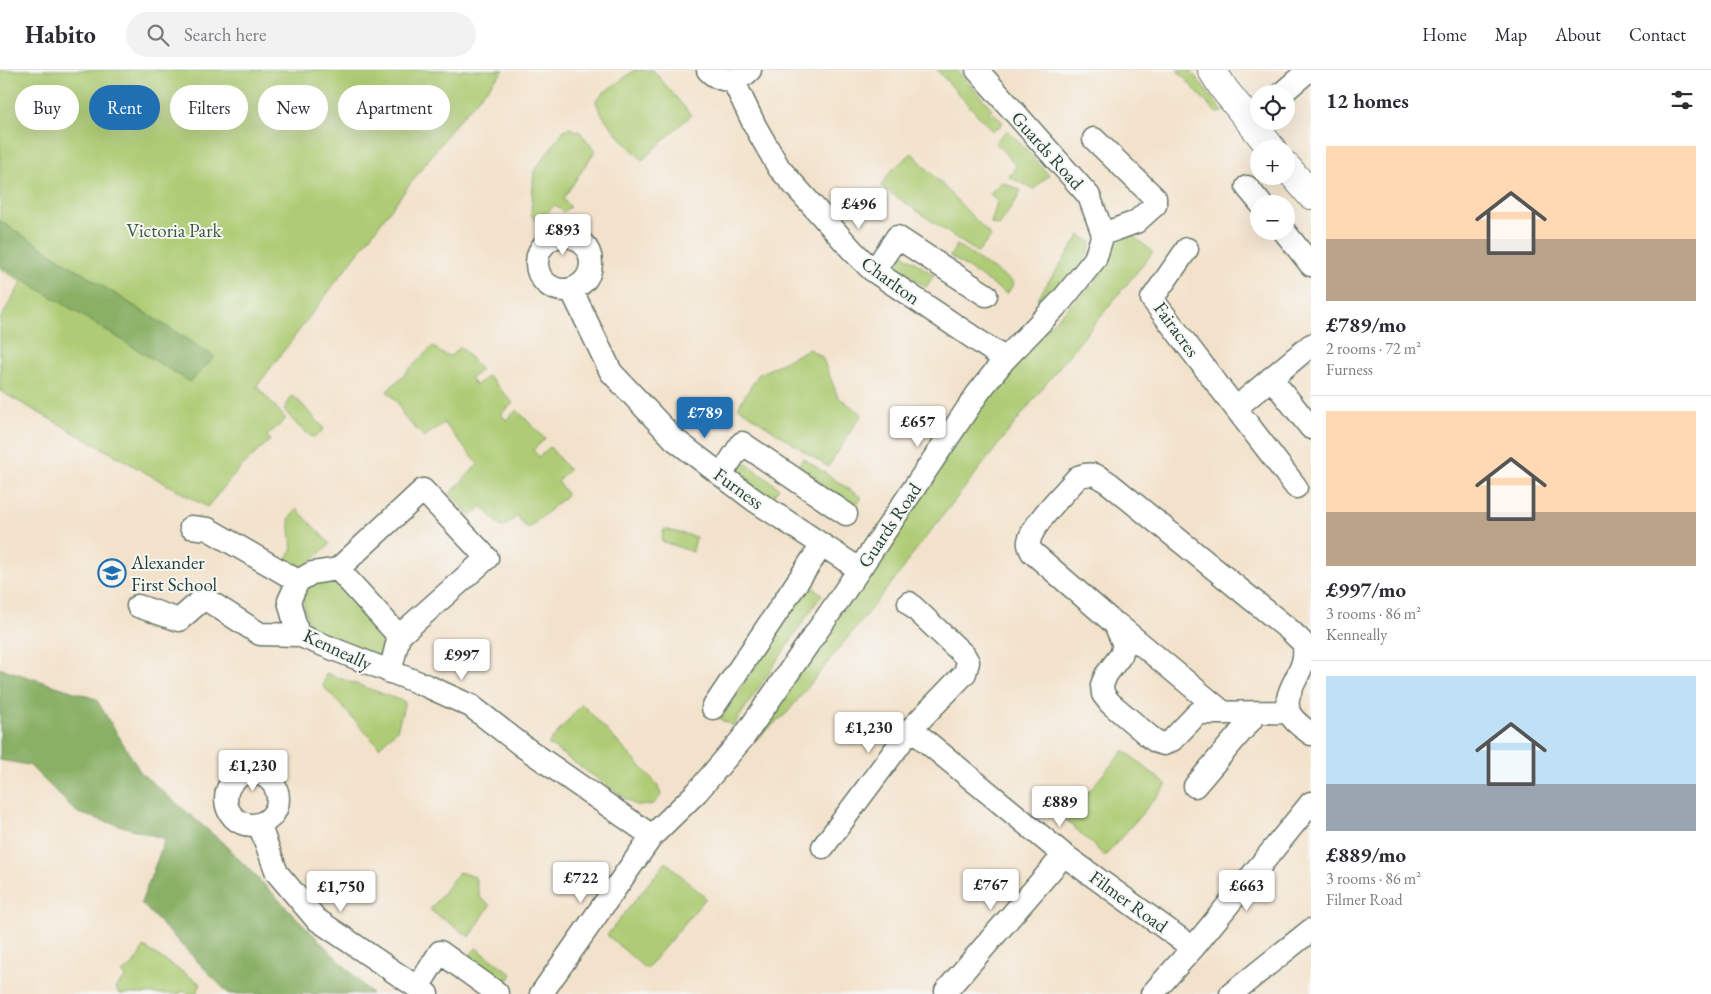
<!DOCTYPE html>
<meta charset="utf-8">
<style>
body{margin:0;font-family:"EB Garamond",serif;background:#f2f2f3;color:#2b2b33;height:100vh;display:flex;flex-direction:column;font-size:19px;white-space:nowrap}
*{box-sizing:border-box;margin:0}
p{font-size:16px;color:#7c7c81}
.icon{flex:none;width:28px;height:28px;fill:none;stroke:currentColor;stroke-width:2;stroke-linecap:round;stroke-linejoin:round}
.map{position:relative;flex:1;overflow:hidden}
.panel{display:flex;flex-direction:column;background:#fff;width:400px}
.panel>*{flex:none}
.top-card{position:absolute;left:15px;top:15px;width:475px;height:45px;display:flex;gap:10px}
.tools{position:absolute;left:1250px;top:15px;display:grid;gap:10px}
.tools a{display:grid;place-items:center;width:45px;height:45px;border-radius:50%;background:#fff;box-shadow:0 5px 20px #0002;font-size:25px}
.price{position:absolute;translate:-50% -42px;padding:0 11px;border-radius:5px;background:#fff;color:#222;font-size:16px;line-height:32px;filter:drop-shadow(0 1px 2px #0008)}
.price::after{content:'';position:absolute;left:50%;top:30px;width:15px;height:11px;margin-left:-8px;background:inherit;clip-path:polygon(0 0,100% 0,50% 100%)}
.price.current{background:#1f6fb2;color:#fff}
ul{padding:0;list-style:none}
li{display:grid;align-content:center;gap:10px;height:265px;padding:0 15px}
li+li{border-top:1px solid #e1e1e2}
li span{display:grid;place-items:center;height:155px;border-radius:0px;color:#555}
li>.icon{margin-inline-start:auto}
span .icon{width:90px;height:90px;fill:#fffc;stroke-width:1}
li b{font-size:21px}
h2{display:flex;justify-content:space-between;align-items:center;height:60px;padding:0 15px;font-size:21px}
.chip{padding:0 18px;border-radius:22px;background:#fff;box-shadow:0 5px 20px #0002;font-size:18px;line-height:45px}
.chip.current{background:#1f6fb2;color:#fff}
header{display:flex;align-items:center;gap:30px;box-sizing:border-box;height:70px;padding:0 25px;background:#fff;border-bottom:1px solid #e1e1e2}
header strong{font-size:24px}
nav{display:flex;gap:28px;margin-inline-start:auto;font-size:18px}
.search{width:350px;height:45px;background:#f2f2f3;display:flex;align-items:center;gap:12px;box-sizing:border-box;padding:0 18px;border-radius:28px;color:#7c7c81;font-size:19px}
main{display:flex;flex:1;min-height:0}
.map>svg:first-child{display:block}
.green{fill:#aecc74;stroke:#668454}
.forest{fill:#8ab066;stroke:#54764d}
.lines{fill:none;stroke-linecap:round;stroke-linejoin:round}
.minor-casing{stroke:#697769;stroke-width:25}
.major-casing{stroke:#697769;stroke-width:30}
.minor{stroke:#fff;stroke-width:22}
.major{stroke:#fff;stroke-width:28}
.labels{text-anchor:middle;stroke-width:4;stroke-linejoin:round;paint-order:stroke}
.street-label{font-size:19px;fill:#1f3d34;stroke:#f6f6f2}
.park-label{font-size:19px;fill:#3c5a41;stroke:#f6f6f2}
.poi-label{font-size:19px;fill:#1f3d34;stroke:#f6f6f2;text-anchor:start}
</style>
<header>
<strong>Habito</strong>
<div class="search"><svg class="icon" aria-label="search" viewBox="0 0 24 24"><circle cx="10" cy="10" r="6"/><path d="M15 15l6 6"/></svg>Search here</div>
<nav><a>Home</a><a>Map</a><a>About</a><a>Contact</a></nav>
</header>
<main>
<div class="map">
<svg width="1311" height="924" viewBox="0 0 1311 924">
<rect width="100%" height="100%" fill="#f6f6f2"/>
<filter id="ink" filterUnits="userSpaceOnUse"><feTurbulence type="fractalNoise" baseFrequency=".02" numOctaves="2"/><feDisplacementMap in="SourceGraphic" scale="10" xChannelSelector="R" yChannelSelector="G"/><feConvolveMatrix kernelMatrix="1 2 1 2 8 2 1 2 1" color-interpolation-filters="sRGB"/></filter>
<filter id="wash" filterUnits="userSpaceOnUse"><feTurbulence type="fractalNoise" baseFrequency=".0096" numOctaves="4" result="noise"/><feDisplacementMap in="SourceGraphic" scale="20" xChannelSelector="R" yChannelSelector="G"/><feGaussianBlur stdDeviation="1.12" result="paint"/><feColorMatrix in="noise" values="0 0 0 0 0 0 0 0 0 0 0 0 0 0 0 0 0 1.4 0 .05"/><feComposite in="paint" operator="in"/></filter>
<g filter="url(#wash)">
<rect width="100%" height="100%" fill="#f3e2cb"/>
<!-- green -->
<path class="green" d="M0,0h504l-47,52 -200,264 29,33 -19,17 3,4 -28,26 -35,41 -207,-116v-72l22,-37 -22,-14z
M634,0h19l38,45 -49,45c-12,-13 -45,-44 -46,-60 11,-12 26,-19 38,-30z
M937,0h20l35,39 -3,4 2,2 3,-2 9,10 -10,9z
M1177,0h13l33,42 -7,1z
M569,58l11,4 15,19 -32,48 7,8 -7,5 -8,-7 -18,17 -6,-7 3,-44 30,-41z
M1008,60l41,45 -15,14 -25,-12 7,-11 -21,-24z
M912,83l79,83 -13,17 -97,-67 10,-15z
M1001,112l20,8 -4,9 -18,27 -8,-3 6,-21 -7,-9z
M1080,165l11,7 -7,25 -40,37 -7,-5z
M1132,165l21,17 -105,129 -143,183 1,1 -119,148 -35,30 264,-387 79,-73 9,-18 6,-21 4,-7z
M957,175l57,38 -7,11 -57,-38z
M897,180l37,25 -8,12 -37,-25z
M433,276l8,7 9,3 11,-9 20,23 -11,9 6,6 12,-9 25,27 -12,11 5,6 11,-10 28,29 -12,11 6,7 11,-10 19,23 -11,11 9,14 -39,34 -11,-13 -15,12 -20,-22 -11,11 -21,-23 28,-30 -34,-41 -20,14 -20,-20 -6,-14 -11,-12z
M809,279l13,8 16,40 24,17 -34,53 -90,-60 20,-32z
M292,326l4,2 27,29v3l-9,8 -15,-11 -15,-17z
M803,388l59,40 -8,9 -58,-37z
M744,392l35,26 -8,11 -36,-26z
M297,439l33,35 -27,24 -8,4 -11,-9 8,-13 -3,-31z
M664,459l32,8 -3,15 -32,-11z
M329,511l5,1 7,3 44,50 2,8 -9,14 -66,-28c-5,-8 -13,-30 -6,-39 5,-6 15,-8 23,-9z
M810,515l12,9 -89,132 -13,-7z
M326,603l79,29 -8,28 -18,17 -56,-61z
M582,634l75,80 4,11c-8,12 -12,11 -26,10l-87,-61z
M1124,680l43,35 -62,71 -40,-37z
M666,792l40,36 -60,71 -39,-34z
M459,802l16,5 5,21 10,7 -20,32 -40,-27z
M144,877l57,37 -5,10h-7l-6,-3 -4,3h-59l-5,-6 11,-11 -4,-4 11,-8z
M476,878l36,26 -6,10 -39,-25z"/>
<!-- forest -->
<path class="forest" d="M0,151l215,136 -25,25 -190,-117z
M0,598l96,31 45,74 81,69 150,152h-143l-88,-91 24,-64 -87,-26 -49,-48 -29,-5z"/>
</g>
<g filter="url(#ink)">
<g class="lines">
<!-- minor casing -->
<g class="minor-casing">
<path id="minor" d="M708,0c12,13 30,13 42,0
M733,10l22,46 24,42 73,82 19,19 134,90
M1281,24l28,-24
M1094,69l61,59v7l-19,17 -33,12
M1247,117l14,17
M1284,161l27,34
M537 193a27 27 0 1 1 54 0a27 27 0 1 1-54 0Z
M1187,179l-35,50 144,188
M874,201l23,-34 89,58
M571,219l40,83 63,67 80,61 105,69
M1271,308l40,50
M1237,337l74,-62
M721,405l21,-32 104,71
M191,457l17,2 90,52
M338,499l85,-79 64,68 -88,78
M138,536l41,14 25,-22 56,36 38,1
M1117,554l107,89
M390,602l9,-36 -61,-67 -26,4 -14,8 -9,20 9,34 129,51 44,20 53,41 128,89
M713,638l109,-163
M1289,642l-91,1 -26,27 -8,4 -7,-2 -7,-5 -40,-34 -7,-9 -1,-9 4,-10 15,-20 3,-10 -9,-21 -83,-72c-2,-4 -4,-7 -3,-11 4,-18 36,-49 49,-64 15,-6 20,-1 32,7l182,148c3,4 8,7 11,11 8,27 -22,45 -14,69 4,10 15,16 22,22
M911,659l153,126 129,93
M226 729a26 26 0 1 1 52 0a26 26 0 1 1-52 0Z
M1195,716l62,-73
M259,754l18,49 39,46 111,75
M823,777l88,-118 54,-56 3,-11 -4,-7 -55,-52
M418,917l22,-35 57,41
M946,921l118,-136
M541,924l111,-158 45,-44 46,-54 97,-140 138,-205 27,-34 57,-59 33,-41 8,-25 -14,-38 -112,-126
M1152,924l41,-46 118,-145
M1231,924l80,-64"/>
</g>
<!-- major casing -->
<g class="major-casing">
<path id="major" d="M1212,0l12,19 48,60
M1286,96l25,29"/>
</g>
<!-- minor -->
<use href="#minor" class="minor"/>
<!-- major -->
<use href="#major" class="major"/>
</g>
</g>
<!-- icons -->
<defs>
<g id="school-ring" transform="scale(1.4375)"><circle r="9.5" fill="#f6f6f2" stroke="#1f6fb2" stroke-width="1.5"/><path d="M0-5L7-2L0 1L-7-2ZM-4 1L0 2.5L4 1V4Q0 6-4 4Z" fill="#1f6fb2"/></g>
</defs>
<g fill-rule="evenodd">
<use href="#school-ring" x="112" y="503"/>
</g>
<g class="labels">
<!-- street labels -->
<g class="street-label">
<text transform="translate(1048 80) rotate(48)" y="7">Guards Road</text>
<text transform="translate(891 210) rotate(36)" y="7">Charlton</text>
<text transform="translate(1177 259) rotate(54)" y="7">Fairacres</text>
<text transform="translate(739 418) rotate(36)" y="7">Furness</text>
<text transform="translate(889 455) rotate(-56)" y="7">Guards Road</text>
<text transform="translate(338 579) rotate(25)" y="7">Kenneally</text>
<text transform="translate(1129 831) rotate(36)" y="7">Filmer Road</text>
</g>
<!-- park labels -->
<g class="park-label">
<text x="174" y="167">Victoria Park</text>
</g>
<!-- poi labels -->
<g class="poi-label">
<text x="131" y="499">Alexander<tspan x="131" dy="22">First School</tspan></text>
</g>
</g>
</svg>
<div class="tools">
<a><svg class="icon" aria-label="locate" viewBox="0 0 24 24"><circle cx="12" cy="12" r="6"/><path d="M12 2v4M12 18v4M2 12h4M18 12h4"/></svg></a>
<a>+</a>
<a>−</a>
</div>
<b class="price" style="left:859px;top:160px">£496</b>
<b class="price" style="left:563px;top:186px">£893</b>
<b class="price current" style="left:705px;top:369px">£789</b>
<b class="price" style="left:918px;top:378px">£657</b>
<b class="price" style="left:462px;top:611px">£997</b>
<b class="price" style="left:869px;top:684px">£1,230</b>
<b class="price" style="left:253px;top:722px">£1,230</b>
<b class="price" style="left:1060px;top:758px">£889</b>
<b class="price" style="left:581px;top:834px">£722</b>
<b class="price" style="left:991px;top:841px">£767</b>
<b class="price" style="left:1247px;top:842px">£663</b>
<b class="price" style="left:341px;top:843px">£1,750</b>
<div class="top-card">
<a class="chip">Buy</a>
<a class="chip current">Rent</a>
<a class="chip">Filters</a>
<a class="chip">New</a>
<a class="chip">Apartment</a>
</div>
</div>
<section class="panel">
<h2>12 homes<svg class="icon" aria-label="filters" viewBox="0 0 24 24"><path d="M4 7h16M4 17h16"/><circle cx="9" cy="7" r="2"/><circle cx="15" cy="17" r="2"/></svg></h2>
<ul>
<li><span style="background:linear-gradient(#ffd9b3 60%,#b9a48a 0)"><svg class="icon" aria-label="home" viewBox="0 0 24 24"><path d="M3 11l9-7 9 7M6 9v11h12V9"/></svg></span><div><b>£789/mo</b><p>2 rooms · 72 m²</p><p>Furness</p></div></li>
<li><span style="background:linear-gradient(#ffd9b3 65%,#b9a48a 0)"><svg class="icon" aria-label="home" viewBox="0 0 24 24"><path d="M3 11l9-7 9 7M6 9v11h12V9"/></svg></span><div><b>£997/mo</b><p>3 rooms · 86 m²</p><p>Kenneally</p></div></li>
<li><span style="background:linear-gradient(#bfe0f5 70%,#9aa5b1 0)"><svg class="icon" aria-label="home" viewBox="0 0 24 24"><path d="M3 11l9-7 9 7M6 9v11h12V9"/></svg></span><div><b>£889/mo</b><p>3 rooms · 86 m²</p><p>Filmer Road</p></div></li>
</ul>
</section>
</main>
